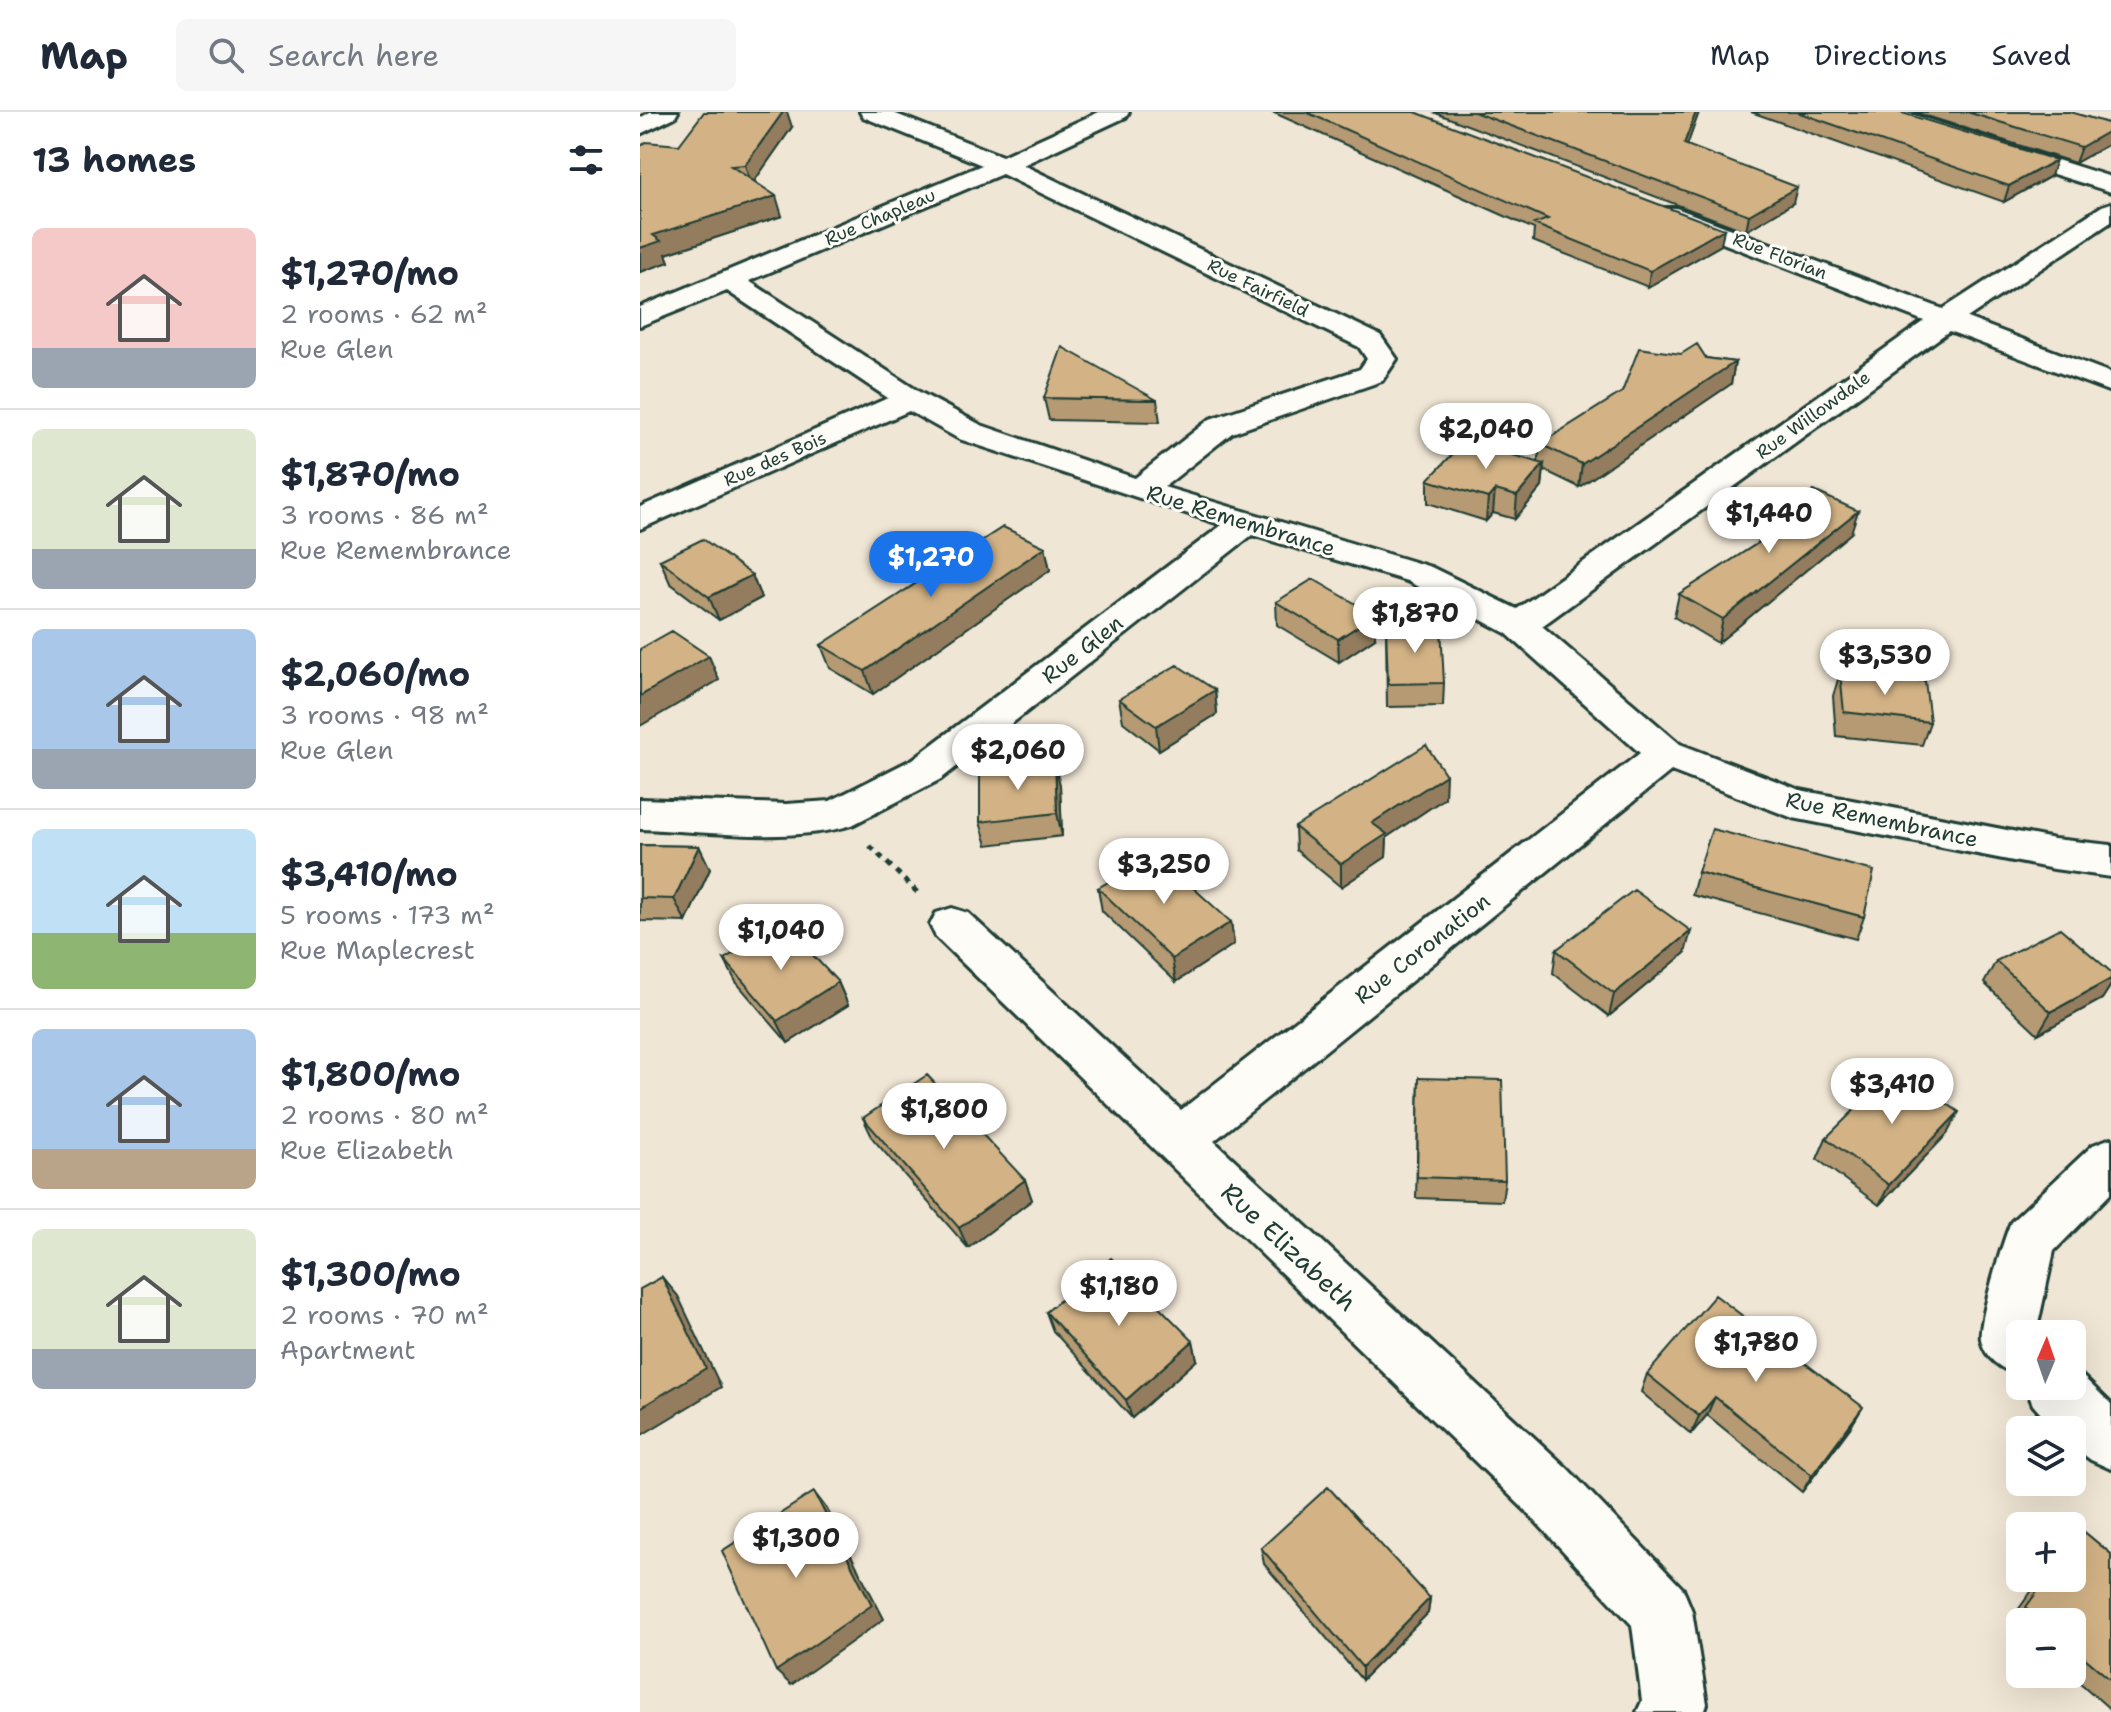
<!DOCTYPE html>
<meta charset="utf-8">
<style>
body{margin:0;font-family:"Shantell Sans",sans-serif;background:#f6f6f7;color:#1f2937;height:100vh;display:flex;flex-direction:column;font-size:30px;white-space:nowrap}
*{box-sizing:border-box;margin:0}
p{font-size:26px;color:#747a83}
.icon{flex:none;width:44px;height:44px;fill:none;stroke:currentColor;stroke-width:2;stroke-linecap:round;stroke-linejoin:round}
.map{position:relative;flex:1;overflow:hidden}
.drawer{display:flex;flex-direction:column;background:#fff;width:640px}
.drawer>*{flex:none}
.needle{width:52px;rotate:2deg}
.buttons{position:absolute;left:1366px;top:1208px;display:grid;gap:16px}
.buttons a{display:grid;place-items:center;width:80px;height:80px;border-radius:12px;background:#fff;box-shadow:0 8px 32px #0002;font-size:40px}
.price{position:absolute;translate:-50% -68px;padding:0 18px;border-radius:28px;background:#fff;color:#222;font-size:26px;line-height:52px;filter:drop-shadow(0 2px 4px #0008)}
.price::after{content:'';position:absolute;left:50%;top:48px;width:24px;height:18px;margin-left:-12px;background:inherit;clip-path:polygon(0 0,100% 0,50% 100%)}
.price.selected{background:#1a73e8;color:#fff}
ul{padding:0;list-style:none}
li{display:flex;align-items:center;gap:24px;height:200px;padding:0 32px}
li+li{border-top:2px solid #e0e1e3}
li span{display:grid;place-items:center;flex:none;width:224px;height:160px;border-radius:12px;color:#555}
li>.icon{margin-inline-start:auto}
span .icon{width:96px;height:96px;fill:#fffc;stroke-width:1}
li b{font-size:34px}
h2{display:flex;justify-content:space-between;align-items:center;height:96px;padding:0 32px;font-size:34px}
header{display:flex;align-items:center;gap:48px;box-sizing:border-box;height:112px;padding:0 40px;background:#fff;border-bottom:2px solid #e0e1e3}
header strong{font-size:38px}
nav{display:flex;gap:44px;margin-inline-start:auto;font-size:28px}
.search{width:560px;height:72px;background:#f6f6f7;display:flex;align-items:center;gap:20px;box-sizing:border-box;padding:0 28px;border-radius:12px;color:#747a83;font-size:30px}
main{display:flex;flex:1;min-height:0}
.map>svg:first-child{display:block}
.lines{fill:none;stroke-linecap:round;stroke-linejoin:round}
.minor-casing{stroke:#1f3d34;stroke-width:6}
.path{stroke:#1f3d34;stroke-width:5;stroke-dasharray:6 6;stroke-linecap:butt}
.minor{fill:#fdfcf7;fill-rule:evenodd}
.wall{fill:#b59a73;stroke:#1f3d34;stroke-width:2}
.shaded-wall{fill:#947d5e;stroke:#1f3d34;stroke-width:2}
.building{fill:#d3b386;stroke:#1f3d34;stroke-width:2}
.labels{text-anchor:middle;stroke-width:6;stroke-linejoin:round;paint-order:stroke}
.far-street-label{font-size:18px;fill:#1f3d34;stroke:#fdfcf7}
.street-label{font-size:22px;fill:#1f3d34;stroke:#fdfcf7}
.near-street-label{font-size:26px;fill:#1f3d34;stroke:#fdfcf7}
</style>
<header>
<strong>Map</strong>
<div class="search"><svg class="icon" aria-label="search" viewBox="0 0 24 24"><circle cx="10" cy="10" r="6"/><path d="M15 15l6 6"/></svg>Search here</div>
<nav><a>Map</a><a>Directions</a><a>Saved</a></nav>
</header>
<main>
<section class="drawer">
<h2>13 homes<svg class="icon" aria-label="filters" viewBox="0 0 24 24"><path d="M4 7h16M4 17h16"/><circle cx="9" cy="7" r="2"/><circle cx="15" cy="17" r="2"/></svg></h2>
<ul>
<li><span style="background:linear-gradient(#f6c9c9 75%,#9aa5b1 0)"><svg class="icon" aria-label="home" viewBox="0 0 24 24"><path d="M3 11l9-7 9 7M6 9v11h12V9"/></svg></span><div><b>$1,270/mo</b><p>2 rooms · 62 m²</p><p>Rue Glen</p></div></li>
<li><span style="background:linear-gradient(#dfe7d0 75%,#9aa5b1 0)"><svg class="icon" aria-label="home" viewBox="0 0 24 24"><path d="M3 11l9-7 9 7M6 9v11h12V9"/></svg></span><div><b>$1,870/mo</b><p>3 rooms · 86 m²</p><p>Rue Remembrance</p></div></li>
<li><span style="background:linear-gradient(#a9c7e8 75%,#9aa5b1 0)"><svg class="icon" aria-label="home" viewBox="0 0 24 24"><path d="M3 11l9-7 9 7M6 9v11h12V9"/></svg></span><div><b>$2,060/mo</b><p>3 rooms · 98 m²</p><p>Rue Glen</p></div></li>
<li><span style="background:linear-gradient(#bfe0f5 65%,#8fb573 0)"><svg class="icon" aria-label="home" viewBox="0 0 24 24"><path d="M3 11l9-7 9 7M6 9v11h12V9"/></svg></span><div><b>$3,410/mo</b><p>5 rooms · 173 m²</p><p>Rue Maplecrest</p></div></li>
<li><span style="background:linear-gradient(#a9c7e8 75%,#b9a48a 0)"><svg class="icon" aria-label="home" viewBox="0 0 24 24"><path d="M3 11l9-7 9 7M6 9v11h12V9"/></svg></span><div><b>$1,800/mo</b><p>2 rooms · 80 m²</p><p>Rue Elizabeth</p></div></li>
<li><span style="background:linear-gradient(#dfe7d0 75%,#9aa5b1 0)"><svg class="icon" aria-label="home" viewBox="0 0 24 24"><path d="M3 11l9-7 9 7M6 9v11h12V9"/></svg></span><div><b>$1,300/mo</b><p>2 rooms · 70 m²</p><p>Apartment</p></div></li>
</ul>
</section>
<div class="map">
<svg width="1471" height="1600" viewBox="0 0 1471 1600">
<rect width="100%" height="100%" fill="#f0e6d5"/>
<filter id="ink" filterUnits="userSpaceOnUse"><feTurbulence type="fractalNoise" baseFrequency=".0125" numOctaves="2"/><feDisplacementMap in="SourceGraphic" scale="16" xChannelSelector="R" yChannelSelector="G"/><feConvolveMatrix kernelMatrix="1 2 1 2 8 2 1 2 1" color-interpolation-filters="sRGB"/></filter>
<g filter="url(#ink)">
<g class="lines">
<!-- minor casing -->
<g class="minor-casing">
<path id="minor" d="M10,0h28l-3,5 -35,17v-16z
M220,0h31l111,44 97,-44h30l-3,5 -103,48 357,170 17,24 -15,22 -150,52 -68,54 267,80 86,42 407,-288 -266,-103 -4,-5 4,-5h18l267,101 159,-103 9,-3v19l-144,96 144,55v19l-162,-61 -407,295 138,118 120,46 254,49 57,6v32l-57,-8 -261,-51 -122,-47 -457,370 354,328 115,120 9,22 15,93 -3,8h-67l5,-11 -10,-76 -106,-114 -590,-574 -6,-12 6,-12 16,-5 16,5 213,197 459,-357 -134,-120 -99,-52 -155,-46 -311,244 -89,46c-63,19 -147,6 -212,4v-30l146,5 44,-3 83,-42 309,-234 -263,-86 -50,-28 -269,118v-22l248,-109 -161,-107 -87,35v-19l342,-142 -119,-48zM362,62l357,173 8,12 -7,10 -150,50 -75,59 -154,-53 -60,-32 -172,-112z
M1229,0h35l207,65v15l-239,-75z
M1471,1026v55l-57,58 -17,78 4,5h-21v42c-18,-7 -35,-16 -39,-37 -3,-16 22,-99 30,-117l82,-77z
M1433,1255l38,37v65l-20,-9 -19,-14v-16h-17l-22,-25 -8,-19h47z"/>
</g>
<!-- path -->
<path class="path" d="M230,734l50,49"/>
<!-- minor -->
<use href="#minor" class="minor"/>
</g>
<!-- wall -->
<path class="wall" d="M632,0h143l306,133 -73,42 -115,-46 1,-12z
M793,0h266l-12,33 106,58 -47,28z
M1111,0h148l152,64 -47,26z
M1274,0h156l41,12v19l-36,20z
M152,15l-38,54 28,35 -116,38 3,8 -29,10v-125l39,-2z
M1066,246l29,4 -4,22 -152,103 -35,-17 -2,17 -27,32 -22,-6 -7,8 -58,-18v-23l110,-18 2,-18z
M404,286l113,2 3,22 -111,-2z
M1121,421h90l-133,110 -44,-26 5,-23 79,-51z
M405,435l5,23 -177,124 -43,-26 -9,-23z
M20,448l92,15 9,23 -42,22 -49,-37z
M636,490l99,36 -36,24 -62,-37z
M746,515l58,56 -1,23 -56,1z
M1200,561l90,49 -8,23 -86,-9 -3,-40z
M575,578l2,24 -58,36 -36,-28 -4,-23z
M420,673l2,51 -75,9 -7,-23z
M805,686l-58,39 -1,20 -45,30 -45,-37 -1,-23z
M0,733l59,1 11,23 -24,53 -46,-1z
M1058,760l166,45 -8,22 -164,-44z
M458,776l133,34 3,22 -58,38 -74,-71z
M916,838l129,3 -76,63 -56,-43z
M84,847l114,23 10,23 -60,38 -52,-61z
M1356,849l115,11v13l-9,14 -64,35 -54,-51z
M779,966l86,102 -3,21 -86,-3z
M223,1006l162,62 7,20 -64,48 -95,-109z
M1307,1022l-68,71 -62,-46 9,-21z
M406,1200l147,29 4,19 -65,58 -79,-87z
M1007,1262l205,51 -50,67 -95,-77 -16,19 -50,-42z
M1442,1418l29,24v156l-41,-36h2v-52h-52v8l-10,-9 31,-43h31v-39z
M621,1436l169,50 -2,15 -66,67 -98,-116z"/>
<!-- shaded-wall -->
<path class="shaded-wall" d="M143,0h4l5,15 -41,59 -6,-21z
M1056,0h3l-17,48 2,-16z
M1471,18v13l-36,20 6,-16z
M1416,48l-5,16 -47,26 5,-16z
M1157,75l-4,16 -47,28 3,-16z
M136,84l6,20 -116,38 3,8 -29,10v-24l13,-13z
M1084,117l-3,16 -73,42 2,-16z
M1095,250l-4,22 -152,103 3,-23z
M904,352l-2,23 -27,32 2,-23z
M855,378l-2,23 -7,8 2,-23z
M1218,399l-7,22 -133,110 5,-24z
M405,435l5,23 -177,124 -8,-23z
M112,463l9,23 -42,22 -10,-23z
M735,503v23l-36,24 -1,-23z
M69,544l10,24 -79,46v-30z
M575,578l2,24 -58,36 -3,-24z
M415,650l5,23 2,51 -5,-23z
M806,663l-1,23 -58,39 -1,20 -45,30v-23l31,-41z
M59,734l11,23 -24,53 -12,-23z
M591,810l3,22 -58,38 -4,-23z
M1051,819l-6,22 -76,63 5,-22z
M1471,867v6l-9,14 -64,35 13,-22z
M198,870l10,23 -60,38 -11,-22z
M1319,1000l-12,22 -68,71 10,-20z
M385,1068l7,20 -64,48 -9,-20z
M22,1165l16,19 43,91 -81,49v-28z
M553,1229l4,19 -65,58 -6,-18z
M1075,1285l-8,18 -16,19 8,-18z
M1223,1295l-11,18 -50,67 10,-17z
M174,1380l13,17 57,110 -93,66 -15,-14z
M790,1486l-2,15 -66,67v-13z"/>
<!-- building -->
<path class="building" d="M64,0h79l-38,53 -14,1 45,30 -123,39 8,6 -21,7v-101l6,-5 33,3z
M666,0h109l309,117 -74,42 -116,-47 14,-5z
M834,0h222l-12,32 113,43 -48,28z
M1157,0h102l157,48 -47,26z
M1327,0h103l41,12v6l-30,17z
M1057,232l9,14 29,4 -153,102 -42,-20 82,-52 17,-44 42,6z
M422,235l95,53 -113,-2z
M825,329l79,23 -27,32 -22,-6 -7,8 -60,-18z
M1174,379l44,20 -135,108 -44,-25 90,-58 -8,-3z
M363,415l42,20 -180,124 -44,-26z
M63,427l49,36 -43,22 -49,-37z
M673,467l62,36 -37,24 -62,-37z
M746,515h55l3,56 -56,1z
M32,519l37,25 -69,40v-47z
M537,553l38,25 -59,36 -37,-27z
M1200,561l85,8 5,41 -86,-10z
M786,633l20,30 -74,48 15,11 -46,30 -46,-37z
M415,650l2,51 -77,9v-51z
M1072,717l162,42 -10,46 -166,-45z
M0,733l59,1 -25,53 -34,-1z
M516,742l75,68 -59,37 -74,-71z
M994,778l57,41 -77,63 -58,-44z
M144,812l54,58 -61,39 -53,-62z
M1420,816l51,44v7l-60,33 -55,-51z
M1256,957l63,43 -70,73 -63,-47z
M287,963l98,105 -66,48 -96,-110z
M779,966l83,2 3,100 -88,-3z
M471,1146l82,83 -67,59 -80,-88z
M22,1165l44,91 -66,40v-119z
M1075,1183l148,112 -51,68 -97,-78 -16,19 -52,-42z
M688,1375l102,111 -68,69 -101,-119z
M174,1380l58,113 -96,66 -54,-120z
M1442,1418l29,24v126l-39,-33v-25h-29l-17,-15 21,-29h25v-34z"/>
</g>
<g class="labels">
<!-- far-street labels -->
<g class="far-street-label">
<text transform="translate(240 105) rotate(-23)" y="6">Rue Chapleau</text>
<text transform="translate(1140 144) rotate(21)" y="6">Rue Florian</text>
<text transform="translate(618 176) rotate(26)" y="6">Rue Fairfield</text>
<text transform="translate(1173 303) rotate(-36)" y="6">Rue Willowdale</text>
<text transform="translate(135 347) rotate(-24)" y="6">Rue des Bois</text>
</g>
<!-- street labels -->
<g class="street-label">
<text transform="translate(601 408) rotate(17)" y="8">Rue Remembrance</text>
<text transform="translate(442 537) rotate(-38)" y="8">Rue Glen</text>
<text transform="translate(1242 707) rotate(12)" y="8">Rue Remembrance</text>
<text transform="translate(782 836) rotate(-38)" y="8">Rue Coronation</text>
</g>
<!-- near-street labels -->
<g class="near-street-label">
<text transform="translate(649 1135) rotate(43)" y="9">Rue Elizabeth</text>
</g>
</g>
</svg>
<div class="buttons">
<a><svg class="needle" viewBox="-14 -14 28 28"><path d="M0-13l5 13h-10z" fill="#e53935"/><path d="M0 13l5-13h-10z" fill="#747a83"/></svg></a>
<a><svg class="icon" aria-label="layers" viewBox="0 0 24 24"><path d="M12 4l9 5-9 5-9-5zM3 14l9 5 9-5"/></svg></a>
<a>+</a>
<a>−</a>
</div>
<b class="price" style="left:846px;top:359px">$2,040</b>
<b class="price" style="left:1129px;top:443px">$1,440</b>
<b class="price selected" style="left:291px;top:487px">$1,270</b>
<b class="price" style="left:775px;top:543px">$1,870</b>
<b class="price" style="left:1245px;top:585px">$3,530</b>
<b class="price" style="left:378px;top:680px">$2,060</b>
<b class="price" style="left:524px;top:794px">$3,250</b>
<b class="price" style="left:141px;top:860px">$1,040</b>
<b class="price" style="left:1252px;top:1014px">$3,410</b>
<b class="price" style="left:304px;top:1039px">$1,800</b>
<b class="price" style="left:479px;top:1216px">$1,180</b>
<b class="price" style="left:1116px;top:1272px">$1,780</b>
<b class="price" style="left:156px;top:1468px">$1,300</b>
</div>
</main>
